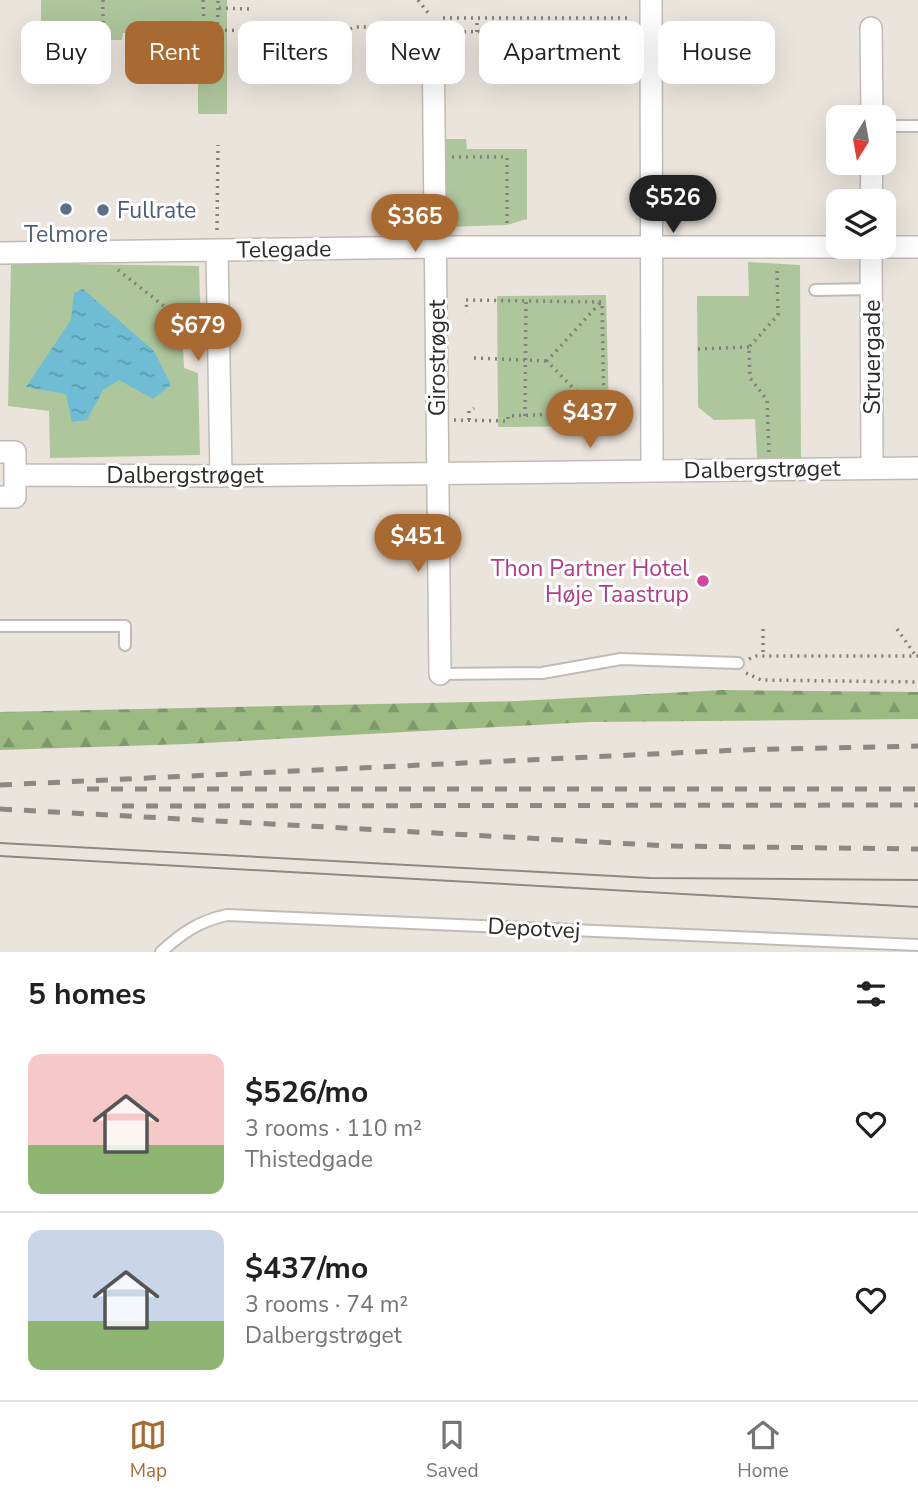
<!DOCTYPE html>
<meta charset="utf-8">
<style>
body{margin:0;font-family:"Nunito Sans",sans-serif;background:#f2f2f2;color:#202124;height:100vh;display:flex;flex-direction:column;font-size:26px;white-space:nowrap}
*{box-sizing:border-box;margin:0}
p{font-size:23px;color:#757577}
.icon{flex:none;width:38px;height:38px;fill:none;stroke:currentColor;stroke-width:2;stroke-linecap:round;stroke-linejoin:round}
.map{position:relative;height:952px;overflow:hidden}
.panel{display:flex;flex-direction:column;background:#fff;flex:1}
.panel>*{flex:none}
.banner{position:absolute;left:21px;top:21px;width:877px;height:63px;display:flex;gap:14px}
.needle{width:46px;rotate:191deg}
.controls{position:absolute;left:826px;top:105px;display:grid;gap:14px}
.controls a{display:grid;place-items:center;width:70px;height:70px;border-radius:14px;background:#fff;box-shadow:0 7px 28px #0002;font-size:35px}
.price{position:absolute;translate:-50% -60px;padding:0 16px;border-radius:24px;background:#a96a31;color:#fff;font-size:23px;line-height:46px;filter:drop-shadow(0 2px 4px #0008)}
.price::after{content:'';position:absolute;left:50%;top:42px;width:21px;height:16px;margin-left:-10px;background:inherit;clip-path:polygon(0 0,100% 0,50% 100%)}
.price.on{background:#222;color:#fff}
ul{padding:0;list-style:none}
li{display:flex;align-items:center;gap:21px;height:175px;padding:0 28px}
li+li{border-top:2px solid #e0e0e0}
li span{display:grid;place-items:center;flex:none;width:196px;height:140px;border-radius:14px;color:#555}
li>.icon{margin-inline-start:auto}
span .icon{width:84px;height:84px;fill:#fffc;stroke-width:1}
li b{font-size:30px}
h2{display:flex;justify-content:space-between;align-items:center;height:84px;padding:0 28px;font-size:30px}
.pill{padding:0 24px;border-radius:14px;background:#fff;box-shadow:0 7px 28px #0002;font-size:24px;line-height:63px}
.pill.on{background:#a96a31;color:#fff}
.tab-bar{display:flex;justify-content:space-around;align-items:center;height:98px;border-top:2px solid #e0e0e0;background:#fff;font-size:19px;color:#757577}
.tab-bar a{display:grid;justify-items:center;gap:4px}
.tab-bar .on{color:#a96a31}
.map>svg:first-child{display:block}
.green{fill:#aec69c}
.forest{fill:url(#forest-firs)}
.water{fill:url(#water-ripples)}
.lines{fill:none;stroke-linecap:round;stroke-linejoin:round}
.service-casing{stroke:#c2bbb4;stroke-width:14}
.minor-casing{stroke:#c2bbb4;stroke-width:24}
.path{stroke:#837f7a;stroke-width:3.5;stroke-dasharray:2 5;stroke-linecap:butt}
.service{stroke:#fff;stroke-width:10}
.minor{stroke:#fff;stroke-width:21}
.tram{stroke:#8d8883;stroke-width:2}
.rail{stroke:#8d8883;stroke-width:5;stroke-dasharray:12 12;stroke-linecap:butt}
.service-dot{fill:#5c6f8a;stroke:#fff;stroke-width:2.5}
.hotel-dot{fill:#d1479c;stroke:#fff;stroke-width:2.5}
.labels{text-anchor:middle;stroke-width:6;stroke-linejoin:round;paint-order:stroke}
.service-label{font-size:23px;fill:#4e5e75;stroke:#fff;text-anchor:start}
.street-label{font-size:23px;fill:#2d2a28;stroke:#fff}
.hotel-label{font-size:23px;fill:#b23c85;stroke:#fff;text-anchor:end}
</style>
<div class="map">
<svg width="918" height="952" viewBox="0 0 918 952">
<defs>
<pattern id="forest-firs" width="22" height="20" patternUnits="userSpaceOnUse" patternTransform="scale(1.75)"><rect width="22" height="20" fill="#9bbb83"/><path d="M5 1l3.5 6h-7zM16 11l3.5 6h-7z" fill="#7f986b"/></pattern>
<pattern id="water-ripples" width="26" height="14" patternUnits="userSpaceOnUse" patternTransform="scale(1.75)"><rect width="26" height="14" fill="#6ebdd5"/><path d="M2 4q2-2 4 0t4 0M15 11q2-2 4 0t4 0" fill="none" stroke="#5b9aad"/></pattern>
</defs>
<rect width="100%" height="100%" fill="#ebe4dc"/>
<!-- green -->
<path class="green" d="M41,0h186v114h-29v-80l-75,-1 -1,7h-81z
M444,139h22l1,10h60v70l-20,6 -63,2z
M748,262l52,3 1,193h-44l-2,-39 -41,1 -16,-13 -1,-111h52z
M11,263l188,3 2,68 -18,11 1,23 14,5 2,82 -150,3 -1,-47 -41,-5z
M606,295l3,117 -14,14 -97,1 -1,-131z"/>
<!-- forest -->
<path class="forest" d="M722,690l196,2v27l-328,3 -403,22 -187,6v-38l518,-11z"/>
<!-- water -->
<path class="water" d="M83,289l71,62 17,34 -18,14 -34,-19 -16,10 -16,30 -15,2 -6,-28 -40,-7 45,-67 3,-27z"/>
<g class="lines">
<!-- service casing -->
<g class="service-casing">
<path id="service" d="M884,126h34
M815,290l56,-1
M0,626h125v19
M440,674l102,-1 79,-14 117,4
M161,952c21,-19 38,-31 66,-37l691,30"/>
</g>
<!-- minor casing -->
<g class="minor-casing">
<path id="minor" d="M651,0l1,470
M871,28l1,89
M433,33l7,641
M871,201l1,-38
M871,247l1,221
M217,250l4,226
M0,253l436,-6h482
M0,452h15v45h-15
M15,475l206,1 697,-8"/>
</g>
<!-- path -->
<path class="path" d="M103,0v30
M203,0l1,25 8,-2 6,3
M418,0l11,14
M219,8l32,1
M443,18h189
M218,30l122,3 15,-6h22l7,10 30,1
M450,32l181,-3
M477,32v-14
M206,52v-17h12
M217,59l1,-59
M452,157h55v70
M217,230l1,-85
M118,270l47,37 34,38
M698,349l51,-2
M474,358l73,3
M596,412l-49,-51 53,-58
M525,416l1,-115
M454,420l54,1v-5l96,-4 -2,-110 -136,-2 1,12
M469,420v-9l5,-3
M769,452l-2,-52 -17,-22 -1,-31 29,-32 -1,-48
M763,629v28
M897,629l19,27
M749,659l7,-3h162
M746,673l15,7 157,2"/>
<!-- service -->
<use href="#service" class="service"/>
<!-- minor -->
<use href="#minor" class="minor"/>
<!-- tram -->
<path class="tram" d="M0,843l650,35 268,2
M0,856l918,51"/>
<!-- rail -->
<path class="rail" d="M0,785l738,-35 180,-4
M87,789h831
M122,806l796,-1
M0,809l670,37 248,3"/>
</g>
<!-- markers -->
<g class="service-dot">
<circle cx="66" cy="209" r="7"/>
<circle cx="103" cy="210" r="7"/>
</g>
<circle class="hotel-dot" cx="703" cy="581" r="7"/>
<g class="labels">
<!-- service labels -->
<g class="service-label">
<text x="117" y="218">Fullrate</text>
<text x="66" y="242" text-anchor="middle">Telmore</text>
</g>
<!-- street labels -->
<g class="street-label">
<text transform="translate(284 249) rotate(-1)" y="8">Telegade</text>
<text transform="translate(872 357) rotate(-90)" y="8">Struergade</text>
<text transform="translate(437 358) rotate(-90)" y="8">Girostrøget</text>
<text transform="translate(762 469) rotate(-1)" y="8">Dalbergstrøget</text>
<text x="185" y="483">Dalbergstrøget</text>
<text transform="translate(534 928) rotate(3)" y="8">Depotvej</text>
</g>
<!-- hotel labels -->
<g class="hotel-label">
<text x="689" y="576">Thon Partner Hotel<tspan x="689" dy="26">Høje Taastrup</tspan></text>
</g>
</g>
</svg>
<div class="controls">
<a><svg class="needle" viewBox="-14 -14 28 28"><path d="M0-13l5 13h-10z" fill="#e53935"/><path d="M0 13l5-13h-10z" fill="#757577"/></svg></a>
<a><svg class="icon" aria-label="layers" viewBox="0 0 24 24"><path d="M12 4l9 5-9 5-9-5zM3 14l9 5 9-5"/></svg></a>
</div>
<b class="price on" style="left:673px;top:235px">$526</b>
<b class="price" style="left:415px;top:254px">$365</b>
<b class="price" style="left:198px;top:363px">$679</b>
<b class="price" style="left:590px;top:450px">$437</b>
<b class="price" style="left:418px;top:574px">$451</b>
<div class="banner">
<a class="pill">Buy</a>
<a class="pill on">Rent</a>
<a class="pill">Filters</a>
<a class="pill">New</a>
<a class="pill">Apartment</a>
<a class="pill">House</a>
</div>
</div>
<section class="panel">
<h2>5 homes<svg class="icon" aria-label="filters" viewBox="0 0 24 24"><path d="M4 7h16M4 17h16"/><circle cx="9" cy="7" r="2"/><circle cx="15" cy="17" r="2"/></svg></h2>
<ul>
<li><span style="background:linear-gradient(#f6c9c9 65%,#8fb573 0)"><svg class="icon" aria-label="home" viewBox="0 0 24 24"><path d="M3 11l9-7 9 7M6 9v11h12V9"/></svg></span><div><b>$526/mo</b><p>3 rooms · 110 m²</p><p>Thistedgade</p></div><svg class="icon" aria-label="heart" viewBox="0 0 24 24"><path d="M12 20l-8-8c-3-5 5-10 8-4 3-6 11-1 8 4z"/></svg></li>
<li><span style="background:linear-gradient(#c9d6e8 65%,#8fb573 0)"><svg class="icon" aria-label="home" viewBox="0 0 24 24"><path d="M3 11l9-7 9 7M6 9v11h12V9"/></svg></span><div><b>$437/mo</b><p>3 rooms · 74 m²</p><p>Dalbergstrøget</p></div><svg class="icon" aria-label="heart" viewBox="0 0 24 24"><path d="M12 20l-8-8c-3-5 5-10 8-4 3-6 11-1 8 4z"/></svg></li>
</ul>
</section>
<nav class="tab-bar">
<a class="on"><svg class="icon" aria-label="map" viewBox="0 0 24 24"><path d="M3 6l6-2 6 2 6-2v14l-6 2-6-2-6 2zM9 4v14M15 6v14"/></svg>Map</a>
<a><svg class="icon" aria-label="saved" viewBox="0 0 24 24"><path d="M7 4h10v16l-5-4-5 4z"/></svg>Saved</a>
<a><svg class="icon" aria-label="home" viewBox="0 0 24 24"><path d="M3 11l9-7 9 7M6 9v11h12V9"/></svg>Home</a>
</nav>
